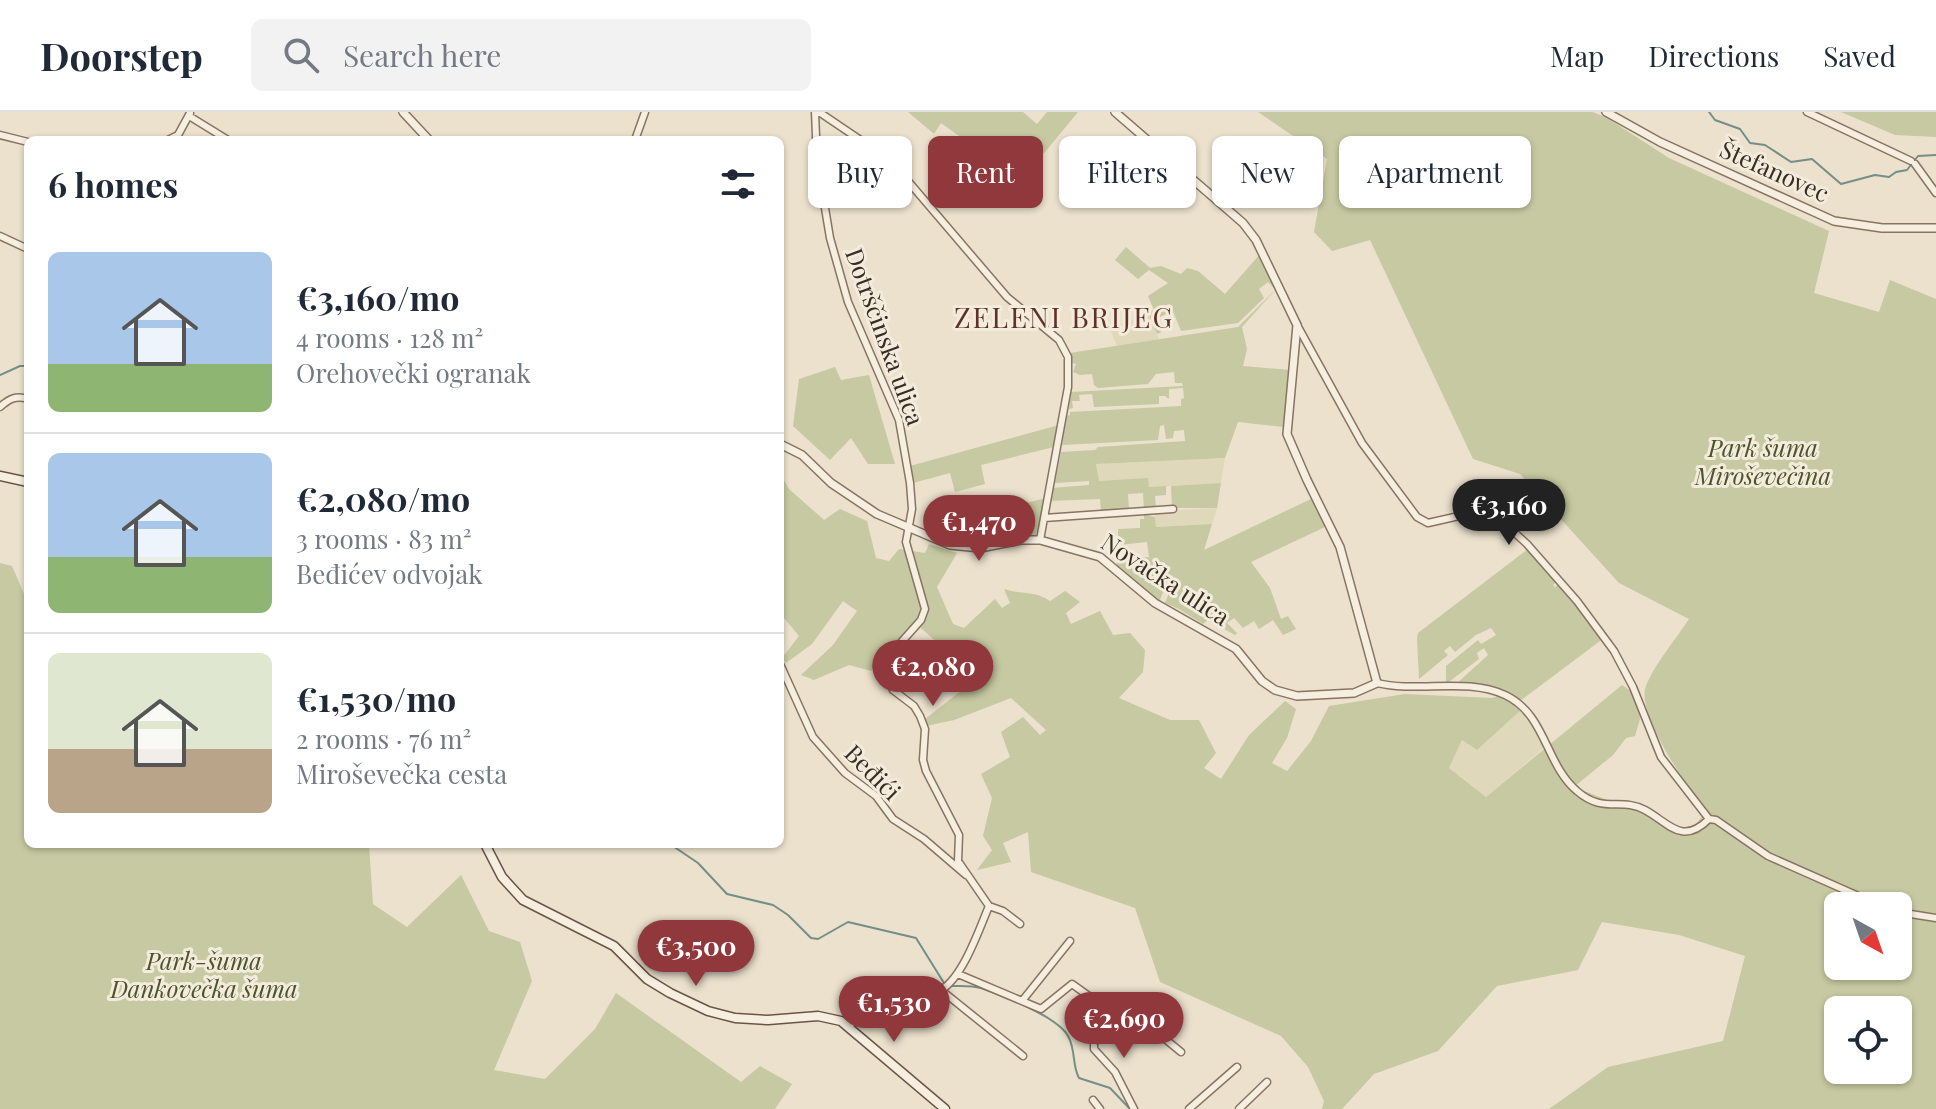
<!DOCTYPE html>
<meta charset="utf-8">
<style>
body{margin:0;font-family:"Playfair Display",serif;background:#f2f2f3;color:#1f2937;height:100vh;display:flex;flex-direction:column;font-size:30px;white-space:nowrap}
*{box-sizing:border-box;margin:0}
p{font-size:26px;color:#747a83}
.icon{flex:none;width:44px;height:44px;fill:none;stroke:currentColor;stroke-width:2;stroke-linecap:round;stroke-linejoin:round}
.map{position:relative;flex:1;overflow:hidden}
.sheet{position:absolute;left:24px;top:24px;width:760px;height:712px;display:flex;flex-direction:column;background:#fff;border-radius:12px;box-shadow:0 2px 6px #0004}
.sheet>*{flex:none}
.banner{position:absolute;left:808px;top:24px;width:760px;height:72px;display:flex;gap:16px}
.needle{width:52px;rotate:140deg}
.controls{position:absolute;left:1824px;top:780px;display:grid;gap:16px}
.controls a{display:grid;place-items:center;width:88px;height:88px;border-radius:12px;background:#fff;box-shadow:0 2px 6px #0004;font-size:40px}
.price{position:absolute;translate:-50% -68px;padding:0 18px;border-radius:28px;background:#90383c;color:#fff;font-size:26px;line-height:52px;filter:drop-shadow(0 2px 4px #0008)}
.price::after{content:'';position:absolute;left:50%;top:48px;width:24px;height:18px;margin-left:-12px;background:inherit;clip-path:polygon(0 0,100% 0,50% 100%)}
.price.current{background:#222;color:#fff}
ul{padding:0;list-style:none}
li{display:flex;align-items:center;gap:24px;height:200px;padding:0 24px}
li+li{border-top:2px solid #e0e1e3}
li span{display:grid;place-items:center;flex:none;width:224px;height:160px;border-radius:12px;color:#555}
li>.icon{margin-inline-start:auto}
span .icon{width:96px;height:96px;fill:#fffc;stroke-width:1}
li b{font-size:34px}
h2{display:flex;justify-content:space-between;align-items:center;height:96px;padding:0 24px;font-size:34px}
.pill{padding:0 28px;border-radius:12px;background:#fff;box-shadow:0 2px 6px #0004;font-size:28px;line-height:72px}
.pill.current{background:#90383c;color:#fff}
header{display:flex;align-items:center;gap:48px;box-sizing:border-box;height:112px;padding:0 40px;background:#fff;border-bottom:2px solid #e0e1e3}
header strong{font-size:38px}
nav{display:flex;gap:44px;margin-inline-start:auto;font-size:28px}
.search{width:560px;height:72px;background:#f2f2f3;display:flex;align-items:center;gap:20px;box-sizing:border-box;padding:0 28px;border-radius:12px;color:#747a83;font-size:30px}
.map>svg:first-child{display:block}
.farmland{fill:#e0d8bb}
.green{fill:#c6c9a1;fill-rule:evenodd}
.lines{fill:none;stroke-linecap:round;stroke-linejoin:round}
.stream{stroke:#738f87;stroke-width:2}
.minor-casing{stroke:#877462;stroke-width:9}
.tertiary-casing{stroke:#877462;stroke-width:10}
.secondary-casing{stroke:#695545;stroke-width:11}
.minor{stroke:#f6eedf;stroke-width:6}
.tertiary{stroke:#f6eedf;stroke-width:7}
.secondary{stroke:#f6eedf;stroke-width:8}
.labels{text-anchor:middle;stroke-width:6;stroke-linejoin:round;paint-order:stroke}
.street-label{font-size:24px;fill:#392d23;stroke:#f3ebdb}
.park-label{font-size:24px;font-style:italic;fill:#4b542c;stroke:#f3ebdb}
.quarter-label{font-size:28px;letter-spacing:2px;fill:#613127;stroke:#f3ebdb}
</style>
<header>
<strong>Doorstep</strong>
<div class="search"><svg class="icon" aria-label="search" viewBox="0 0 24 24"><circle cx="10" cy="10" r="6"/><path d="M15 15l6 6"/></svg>Search here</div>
<nav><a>Map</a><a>Directions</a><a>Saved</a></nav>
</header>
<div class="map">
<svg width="1936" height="997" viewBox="0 0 1936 997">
<rect width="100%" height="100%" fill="#ebe1cd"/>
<!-- farmland -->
<path class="farmland" d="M1148,201l11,26 -42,7 -7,-17z
M1225,346l-4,25 -66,4h-7v-8l-50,2 -2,-17z
M1217,396l-5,16 -56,3 -1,-13 4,-3z
M1520,599l27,34 -61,52 -37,-29 13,-28 15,10z"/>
<!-- green -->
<path class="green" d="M908,0h115l14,12 10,-12h31l-33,40 -28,26 -76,-55 -7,11z
M1258,0h335l14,6 62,40 160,73 -15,62 65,19 11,-32 46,19v810h-387l59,-42 115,-26 22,-85 -66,-21 -77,-13 -24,48 -81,16 -59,65 -64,23 -32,35h-20l2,-8 -16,-34 -27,-31 -121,-54 -25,-74 -104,-36 -3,-40 -25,11 8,19 -34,8 15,-20 -9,-14 9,-38 -11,-24 29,-17 -9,-25 22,-15 17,18 6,-5 -35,-32 -57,22 -28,6 -1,-7 37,-29 -5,-4 -23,-2 5,-40 -24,-21 -44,48 -22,-6 -35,15 -13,-5 32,-30 24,-34 -14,-10 -31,43 -26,19 -4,-5 17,-22 -19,-23v-140l9,16 35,31 16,-11 27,12 9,37 13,3 10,-12 26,4 4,-9 28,9 -20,34 16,37 11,4 31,-29 7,9 8,-5 -6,-14c19,6 29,1 46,12l15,-10 15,11 -14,11 5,11 29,-13 13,24 17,-2 15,17 -2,22 -24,26 51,22h29l17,33 -12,15 17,11 28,-44 36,-34 11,8 -9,29 -15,25 15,8 24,-30 18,-35 76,-12 87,4 13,-4 -50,-9 33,-30 -4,-7 -7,5 2,6 -33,25v-18l32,-26 3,4 15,-9 -5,-7 -15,7 -21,17 -5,-6 -6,5 4,4 -29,24 -2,-40 1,-6 110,-84 29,32 -4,4 2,2 4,-3 45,54 -88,66 4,7 -43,39 -15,-10 -13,28 37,29 136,-112 16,11 2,23 -5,17 -9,2 -13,17 -39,32 115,45 16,-19c-15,-24 -70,-100 -59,-127 8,-21 30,-47 43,-67l-70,-36 -99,-109 -47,-15 -103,-219 -38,11 -18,-19 13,-73zM1838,794h60v60h-60zM1838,898h60v60h-60z
M1841,0h95v25l-41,-2z
M1126,135l24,21 11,-2 20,8 6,-6 11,3 27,23 36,-41 15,30 -2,5 -6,-6 -9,7 5,9 -26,25 -57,8 -11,-27 -4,1 2,8 -10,5 3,14 -4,2 -9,-21 6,-3 -6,-14 20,-13 -19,-13 -11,9 -23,-19z
M1277,176l-35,39 5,22 -4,17 48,4 -7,57 -46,-5 -13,36 -129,6 3,17 49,-3 1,9 17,-1v9l-11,1 1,12 -12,1 -1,-16 -15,1 1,16 -28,2 -1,-13 -51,2 3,-13 37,-3v-4l-34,2 6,-31 34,-2 3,-3 87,-6 -1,-11 -10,1 -1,7 -7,1 -2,-14 -4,1 -2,14 -96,5 1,-4 -3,-1 6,-24 4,-1v-3l111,-6v-7l3,-1 -1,-10 -14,1v10l-4,-3h-6v8l-65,3 -2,-13 -13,1 1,6h-8l1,7 -4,1 2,-17 112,-6 -1,-3h-7l-1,-11 -18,2 -8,10 -50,4 -4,-3 -2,-11 -12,1 -7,-3 3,-8 -4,-1 -2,-10 168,-26z
M835,255l6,13 28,-5 26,89h-27l-17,-26 -21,22 -37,-34 6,-47z
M1059,313l-5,22 -73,18 4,19 -30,8 -5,-19 -37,10 -3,-17z
M1221,371l-4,25h-45l-1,-22z
M1046,386l-8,38 -24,3 -4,-32z
M1313,386l14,28 -76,36 19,26 11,31 7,-3 8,13 -13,6 -10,-15 -14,9 -5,-8 -11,7 -9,-10 -7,5 10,10 -2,2 -27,-15 -5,4 -24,-15 -14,-6 4,-10 4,1 4,-15 -8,-2 -9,23 -3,1 -40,-35 1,-15h5l2,8 24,-2 -2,-15 -29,3v-16l22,-1v-9h4v-5l11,3 1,10 56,-3 -8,26z
M0,451l12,3 16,37v241h341l4,60 34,23 54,-52 28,56 31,11 12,39 -38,89 51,9 50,-50 21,-36 125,89 19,-16 32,18 -17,25h-775z"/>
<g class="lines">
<!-- stream -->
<path class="stream" d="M1709,0l6,8 25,9 10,14 15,2 26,17 21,-3 29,25 34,-9 14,2 7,-5 11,-2 11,-14 18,-1
M0,263l20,-9h8
M670,732l28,19 29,31 46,11 15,10 23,23 7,1 30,-17 68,16 28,45
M950,874c10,0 21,-1 31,2 21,7 77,29 87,48 8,14 4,30 11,42l31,10 20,21"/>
<!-- minor casing -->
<g class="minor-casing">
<path id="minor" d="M815,0l2,48 13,78 18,64 51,118 11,63 2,26 -6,33 19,67 -4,11 -32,36 -4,17 8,17 21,16 6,10 5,13 -2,31 3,11 33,64 -1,26 31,45
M819,0l71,48 117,137 52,43 9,17v30l-28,153
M1807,0l104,49
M189,4l39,24
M0,23l28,7
M168,28l10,-5 12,-22
M635,28l10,-28
M1915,52l21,29
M0,124l28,13
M1297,213l65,118 55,74 11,6 53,-12 22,11 24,22 50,57 37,50 19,36 28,70 48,62
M0,295c9,-8 16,-12 28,-8
M1044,406l129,-9
M780,552l33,73 32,36 31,23 17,23 31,20 42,36
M1377,571c41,10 89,-6 128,12 41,19 40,69 72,96 26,23 44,6 68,19 24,13 37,36 64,9l7,1 52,36 113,50
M989,794l14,5 17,13
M1898,800l38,6
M958,862l83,35 31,-25 46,33 6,-4 18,7 39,32
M941,878l82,66
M1022,889l48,-60
M1118,905l-24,26v6l21,23 19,37
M849,914c25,-24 64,-19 92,-36 22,-13 38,-60 48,-84
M1093,988l7,9
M1189,997l48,-42
M1239,997l28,-27"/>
</g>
<!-- tertiary casing -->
<g class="tertiary-casing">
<path id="tertiary" d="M403,0l26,28
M1606,0l54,30 174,79 48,7h54
M780,332l22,11 29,28 46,31 73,31 30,3 41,-8h19l60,17 55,46 81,46 26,32 13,9 22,6 57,-3 23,-10 -37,-136 -33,-67 -20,-46 10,-109 -41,-85 -13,-17 -128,-111"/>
</g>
<!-- secondary casing -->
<g class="secondary-casing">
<path id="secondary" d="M0,364l28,6
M485,732l17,33 21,23 91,46 33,33 23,14 38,18 27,7 33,2 50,-4 23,5 104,88"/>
</g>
<!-- minor -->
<use href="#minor" class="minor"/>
<!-- tertiary -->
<use href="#tertiary" class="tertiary"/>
<!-- secondary -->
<use href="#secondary" class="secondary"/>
</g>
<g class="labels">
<!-- street labels -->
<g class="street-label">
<text transform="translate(1774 60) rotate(24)" y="8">Štefanovec</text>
<text transform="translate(884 225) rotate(70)" y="8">Dotrščinska ulica</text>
<text transform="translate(1165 468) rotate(33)" y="8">Novačka ulica</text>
<text transform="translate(872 661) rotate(45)" y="8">Beđići</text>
</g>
<!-- park labels -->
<g class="park-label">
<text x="1763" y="345">Park šuma<tspan x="1763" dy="28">Miroševečina</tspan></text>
<text x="204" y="858">Park-šuma<tspan x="204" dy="28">Dankovečka šuma</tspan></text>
</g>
<!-- quarter labels -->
<g class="quarter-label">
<text x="1064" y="216">ZELENI BRIJEG</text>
</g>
</g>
</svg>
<div class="controls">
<a><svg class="needle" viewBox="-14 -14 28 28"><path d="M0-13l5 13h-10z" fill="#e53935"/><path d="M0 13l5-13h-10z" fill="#747a83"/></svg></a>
<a><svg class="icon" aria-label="locate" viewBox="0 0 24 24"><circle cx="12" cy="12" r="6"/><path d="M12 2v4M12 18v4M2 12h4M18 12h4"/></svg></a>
</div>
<b class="price current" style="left:1509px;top:435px">€3,160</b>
<b class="price" style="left:979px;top:451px">€1,470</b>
<b class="price" style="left:933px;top:596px">€2,080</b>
<b class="price" style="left:696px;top:876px">€3,500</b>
<b class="price" style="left:894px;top:932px">€1,530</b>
<b class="price" style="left:1124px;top:948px">€2,690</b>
<div class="banner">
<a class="pill">Buy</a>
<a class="pill current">Rent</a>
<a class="pill">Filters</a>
<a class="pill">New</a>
<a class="pill">Apartment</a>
</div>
<section class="sheet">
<h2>6 homes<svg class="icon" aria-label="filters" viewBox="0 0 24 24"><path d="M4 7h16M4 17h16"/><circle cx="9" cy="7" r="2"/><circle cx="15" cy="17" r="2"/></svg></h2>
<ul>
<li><span style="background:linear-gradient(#a9c7e8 70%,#8fb573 0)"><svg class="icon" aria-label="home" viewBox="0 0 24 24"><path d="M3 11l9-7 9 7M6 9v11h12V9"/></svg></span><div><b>€3,160/mo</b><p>4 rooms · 128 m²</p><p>Orehovečki ogranak</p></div></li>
<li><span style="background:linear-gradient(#a9c7e8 65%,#8fb573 0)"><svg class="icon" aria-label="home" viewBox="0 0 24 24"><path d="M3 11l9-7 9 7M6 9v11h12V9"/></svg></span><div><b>€2,080/mo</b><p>3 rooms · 83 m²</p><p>Beđićev odvojak</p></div></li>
<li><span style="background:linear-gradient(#dfe7d0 60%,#b9a48a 0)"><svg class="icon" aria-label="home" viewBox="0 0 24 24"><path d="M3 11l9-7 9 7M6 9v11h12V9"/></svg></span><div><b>€1,530/mo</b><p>2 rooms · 76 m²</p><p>Miroševečka cesta</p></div></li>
</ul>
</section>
</div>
